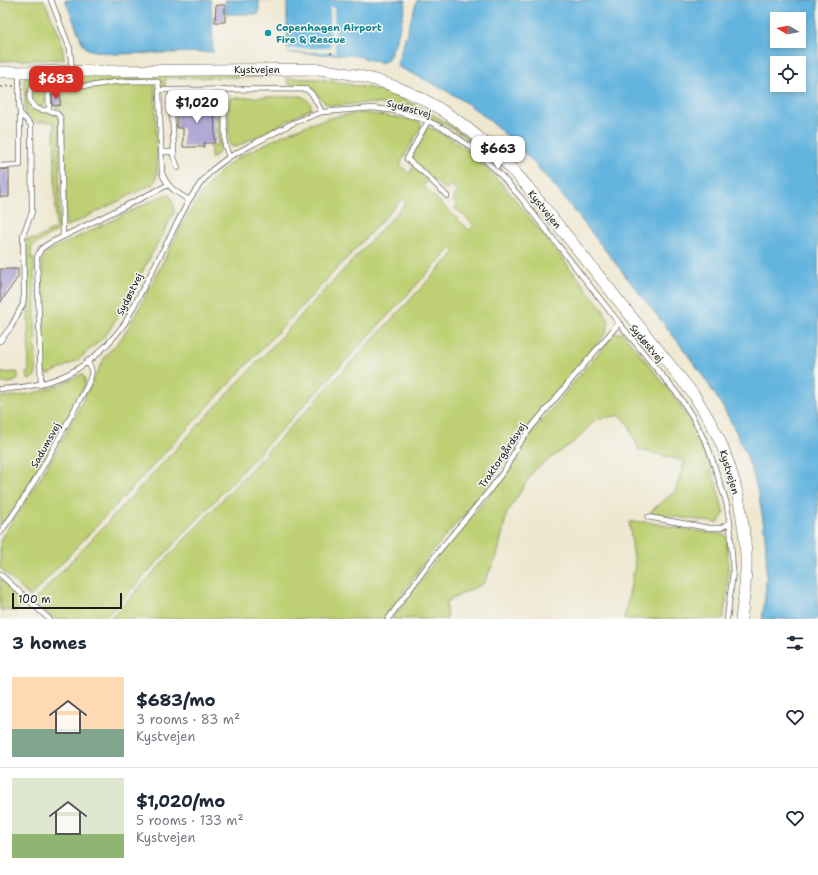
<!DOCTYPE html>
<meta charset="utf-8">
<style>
body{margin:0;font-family:"Shantell Sans",sans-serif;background:#f2f2f3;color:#1f2937;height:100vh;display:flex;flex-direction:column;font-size:15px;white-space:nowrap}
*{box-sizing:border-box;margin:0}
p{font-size:13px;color:#747a83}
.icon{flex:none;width:22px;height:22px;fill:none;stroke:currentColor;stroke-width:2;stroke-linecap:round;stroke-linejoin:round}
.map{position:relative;height:619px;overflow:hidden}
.side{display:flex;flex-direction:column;background:#fff;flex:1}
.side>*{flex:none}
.needle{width:26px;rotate:280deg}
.fabs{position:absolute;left:770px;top:12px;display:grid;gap:8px}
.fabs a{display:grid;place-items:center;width:36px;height:36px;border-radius:0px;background:#fff;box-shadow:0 2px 6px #0003;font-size:20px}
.scale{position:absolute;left:12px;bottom:10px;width:110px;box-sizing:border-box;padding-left:4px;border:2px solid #1c1c1c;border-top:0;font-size:11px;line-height:14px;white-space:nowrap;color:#1c1c1c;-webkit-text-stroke:3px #f6f6f2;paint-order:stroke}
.price{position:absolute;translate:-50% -34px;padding:0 9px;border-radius:8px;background:#fff;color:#222;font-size:13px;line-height:26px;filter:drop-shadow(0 1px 2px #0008)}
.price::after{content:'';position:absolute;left:50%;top:24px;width:12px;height:9px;margin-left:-6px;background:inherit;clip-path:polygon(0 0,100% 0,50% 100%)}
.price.selected{background:#d93025;color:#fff}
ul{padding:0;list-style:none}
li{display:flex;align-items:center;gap:12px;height:100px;padding:0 12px}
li+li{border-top:1px solid #e0e1e3}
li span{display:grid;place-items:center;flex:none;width:112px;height:80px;border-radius:0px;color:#555}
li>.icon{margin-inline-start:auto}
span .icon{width:48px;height:48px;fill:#fffc;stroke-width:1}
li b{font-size:17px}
h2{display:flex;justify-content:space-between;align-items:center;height:48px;padding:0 12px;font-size:17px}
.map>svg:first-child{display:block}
.green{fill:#bed073;stroke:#6d7648}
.water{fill:#64b4de;stroke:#40687d;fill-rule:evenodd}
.pier{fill:#efe8d1}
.building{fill:#a89fd0}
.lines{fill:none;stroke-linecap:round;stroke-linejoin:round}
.service-casing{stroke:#66635b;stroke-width:6}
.tertiary-casing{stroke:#66635b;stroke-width:12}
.path{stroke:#66635b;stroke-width:1.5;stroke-dasharray:3 3;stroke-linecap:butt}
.service{stroke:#fff;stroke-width:4.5}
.tertiary{stroke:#fff;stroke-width:11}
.culture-dot{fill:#0f9aa8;stroke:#f6f6f2;stroke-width:1.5}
.labels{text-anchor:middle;stroke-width:3;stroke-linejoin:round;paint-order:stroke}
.culture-label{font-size:10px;font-weight:bold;fill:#0d838f;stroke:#f6f6f2;text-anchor:start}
.street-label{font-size:10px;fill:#1c1c1c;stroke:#f6f6f2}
</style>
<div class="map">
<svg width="818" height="619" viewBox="0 0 818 619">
<rect width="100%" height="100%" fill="#f6f6f2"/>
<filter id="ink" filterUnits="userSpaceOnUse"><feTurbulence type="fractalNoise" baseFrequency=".025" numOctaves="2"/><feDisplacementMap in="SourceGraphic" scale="8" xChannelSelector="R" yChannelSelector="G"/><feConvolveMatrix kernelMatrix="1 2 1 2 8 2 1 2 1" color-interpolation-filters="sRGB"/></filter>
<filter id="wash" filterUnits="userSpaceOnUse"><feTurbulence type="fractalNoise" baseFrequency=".012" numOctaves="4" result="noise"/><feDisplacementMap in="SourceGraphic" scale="16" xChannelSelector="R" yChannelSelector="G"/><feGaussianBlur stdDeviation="0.9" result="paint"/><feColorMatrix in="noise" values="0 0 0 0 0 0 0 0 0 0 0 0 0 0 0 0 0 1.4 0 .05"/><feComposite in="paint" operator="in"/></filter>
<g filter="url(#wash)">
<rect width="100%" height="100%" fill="#efe8d1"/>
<!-- green -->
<path class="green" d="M0,0h44l17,39 3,20 -64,2z
M271,72v5l-106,1v11h-4v-9h-30l-45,5 -46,-5c-14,3 -18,22 -6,30 7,4 13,1 19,4 5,1 6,6 7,10l-1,106 -27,16 -1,13 3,-1 2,115 -3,5 -4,2 -3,-4v-3h3l-2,-131h-1v-3h10l20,-11 -2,-106h-19l-10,-10 -1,-35z
M287,78l34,1 58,11 32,13 28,15 23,15 14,13c-31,-26 -69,-42 -109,-43 -10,0 -29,4 -37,2 -9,-2 -14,-15 -23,-19 -5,-2 -12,-2 -18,-2l-3,-5z
M155,82l2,88 -1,9 -3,5 -87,43 -2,-110 -8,-7v-3l6,-1v-11l-12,1v-12z
M41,84h4v21l-5,2 -6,-3c-3,-9 -3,-16 7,-20z
M300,96c6,2 12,5 11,13l-3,1 -72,37 -5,-1 -2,-2 -1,-40 3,-6z
M216,98h2l2,7 1,40 -1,5 -6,8h-3v-10l-2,-2 9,-1z
M364,113l38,5 18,4 1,5 -21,37 9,10 4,-7 15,13 -5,6 46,44 5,-5 -19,-17 2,-3 -4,-4 1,-1 -1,-4 5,-4 -7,-7 -4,4h-3l-34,-30v-3l18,-29c48,20 83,67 115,107 20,25 39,50 59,74l7,13 -3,12 -90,108 -29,46 -56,66 -47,66h-274l345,-367 -4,-4 -347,371h-50l-20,-18 372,-398 -4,-4 -372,398 -30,-29v-28l41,-63 26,-46 39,-76 15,-16 10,-16c13,-24 26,-48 38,-73 17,-33 31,-61 60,-86 14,-11 33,-18 48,-26 30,-14 54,-23 87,-25z
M168,193c5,7 6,11 6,20l-52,96 -15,25 -29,26 -28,14 -5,-1 -2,-4 -1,-111 5,-6z
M615,333h8c22,28 48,56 66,87 17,29 27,61 35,94l-6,9 -69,-10 26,-22 10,-30 -46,-11 -11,-26 -7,-9 -25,4 -21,22 -41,29 -27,43 -10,43 -13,27 -38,19 1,17h-55l51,-69 49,-58 33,-51z
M16,372l2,1v6c-5,5 -11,4 -18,4v-10z
M82,374l3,5v6c-26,48 -51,99 -85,142v-130c33,-1 53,-8 82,-23z
M629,522h19l23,5 55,8c3,28 3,57 -3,84h-99l11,-54z
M0,578l24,24 -8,9 -16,-1z"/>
<!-- water -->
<path class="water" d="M65,0h146l2,52 -100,2 -23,-4 -4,-2 -4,-6z
M225,0h34v14h-33z
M263,0h143c-2,13 -11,50 -19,60 -1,1 -4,2 -5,3l-29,-8 -64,-2 -2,-6v-47z
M417,0h401v619h-56c9,-53 4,-112 -15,-162 -27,-70 -81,-129 -127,-188 -40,-50 -79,-106 -129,-147 -27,-24 -60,-40 -93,-55l-1,-3zM777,19h22v22h-22zM777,63h22v22h-22z"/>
<!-- pier -->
<path class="pier" d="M330,7h4l1,45h-46l-1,-3 43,-1z"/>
<g id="blocks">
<!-- building -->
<path class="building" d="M216,5h9v17h-10z
M52,95h8v10l-7,1z
M203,100h11l1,43h-11v4h-21v-19h-6v-23l26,-1z
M9,169v28h-9v-27z
M0,269h18v8l-18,26z"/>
</g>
</g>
<g filter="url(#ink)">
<use href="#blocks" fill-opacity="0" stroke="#66635b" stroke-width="1"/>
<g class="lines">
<!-- service casing -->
<g class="service-casing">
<path id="service" d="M51,0l19,49 2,22
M19,73v33l1,7
M48,81l1,30
M224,89l1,56 4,12
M171,90h-12l3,83c5,14 15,20 27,27
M428,121l-21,38 17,14 23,23
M161,152h13l-3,-62 135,-1 6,5 10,18
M174,152l-1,3 5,13
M0,166l20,-1v-52l11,12 1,87 -9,23 1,59 -1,10 -12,23 -11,14
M63,236l-2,-117c-6,-15 -26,-2 -31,-19 -2,-7 2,-15 9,-18 10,-5 33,3 45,4 11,0 21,-3 31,-4 13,-1 26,-1 40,-1l3,1 1,8
M41,385l-4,-128 4,-8 7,-5 120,-59
M0,389c56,-2 91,-20 125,-66l64,-123 11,-16 12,-14 17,-13 64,-34 29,-11 51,-4 23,3 32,10 19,9 25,18 25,23 25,28 97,124 60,73 13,20 16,31 18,54 4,22 -10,5h-11l-61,-11
M0,533c34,-46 60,-97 87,-147 5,-12 7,-14 0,-25
M0,574l49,45
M388,619l49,-66 52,-62 17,-23 12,-23 16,-21 85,-101
M727,619l6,-47 -3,-49"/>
</g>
<!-- tertiary casing -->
<g class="tertiary-casing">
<path id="tertiary" d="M0,72l318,-3c15,2 31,4 46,8 67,16 118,57 163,109l167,209c11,18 23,36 30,56 13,33 20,69 22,104 1,21 -2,43 -5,64"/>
</g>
<!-- path -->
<path class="path" d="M331,52v2
M0,87l14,-1"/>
<!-- service -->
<use href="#service" class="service"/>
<!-- tertiary -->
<use href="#tertiary" class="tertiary"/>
</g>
</g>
<!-- markers -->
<circle class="culture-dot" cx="268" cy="33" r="4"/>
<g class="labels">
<!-- culture labels -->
<g class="culture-label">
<text x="276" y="31">Copenhagen Airport<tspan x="276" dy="12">Fire &amp; Rescue</tspan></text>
</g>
<!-- street labels -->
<g class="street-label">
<text x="257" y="73">Kystvejen</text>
<text transform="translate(409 108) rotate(15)" y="4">Sydøstvej</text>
<text transform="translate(545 209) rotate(51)" y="4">Kystvejen</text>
<text transform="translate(129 294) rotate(-63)" y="4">Sydøstvej</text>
<text transform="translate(647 343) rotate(50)" y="4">Sydøstvej</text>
<text transform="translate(45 445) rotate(-61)" y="4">Sadumsvej</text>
<text transform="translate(502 455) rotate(-56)" y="4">Traktorgårdsvej</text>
<text transform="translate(730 472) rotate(73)" y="4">Kystvejen</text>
</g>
</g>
</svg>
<div class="fabs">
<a><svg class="needle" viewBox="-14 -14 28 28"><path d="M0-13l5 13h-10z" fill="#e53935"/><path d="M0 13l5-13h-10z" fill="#747a83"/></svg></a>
<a><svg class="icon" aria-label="locate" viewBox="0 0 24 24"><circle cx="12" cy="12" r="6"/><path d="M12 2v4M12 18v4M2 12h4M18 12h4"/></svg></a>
</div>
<div class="scale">100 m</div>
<b class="price selected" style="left:56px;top:100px">$683</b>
<b class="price" style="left:197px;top:124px">$1,020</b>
<b class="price" style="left:498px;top:170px">$663</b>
</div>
<section class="side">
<h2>3 homes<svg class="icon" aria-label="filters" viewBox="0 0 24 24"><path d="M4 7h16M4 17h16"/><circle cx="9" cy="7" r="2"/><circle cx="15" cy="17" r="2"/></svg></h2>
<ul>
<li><span style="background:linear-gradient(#ffd9b3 65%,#7fa58c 0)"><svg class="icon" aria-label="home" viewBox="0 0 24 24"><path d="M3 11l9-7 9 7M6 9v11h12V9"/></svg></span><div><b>$683/mo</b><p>3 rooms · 83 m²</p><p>Kystvejen</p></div><svg class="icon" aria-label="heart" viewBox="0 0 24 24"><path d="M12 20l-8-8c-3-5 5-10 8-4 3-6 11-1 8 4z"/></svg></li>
<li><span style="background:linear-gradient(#dfe7d0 70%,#8fb573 0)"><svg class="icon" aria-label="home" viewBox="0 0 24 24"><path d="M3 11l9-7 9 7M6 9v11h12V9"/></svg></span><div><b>$1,020/mo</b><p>5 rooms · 133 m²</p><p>Kystvejen</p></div><svg class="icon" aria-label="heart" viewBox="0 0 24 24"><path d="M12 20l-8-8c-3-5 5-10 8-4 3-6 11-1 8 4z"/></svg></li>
</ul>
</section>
